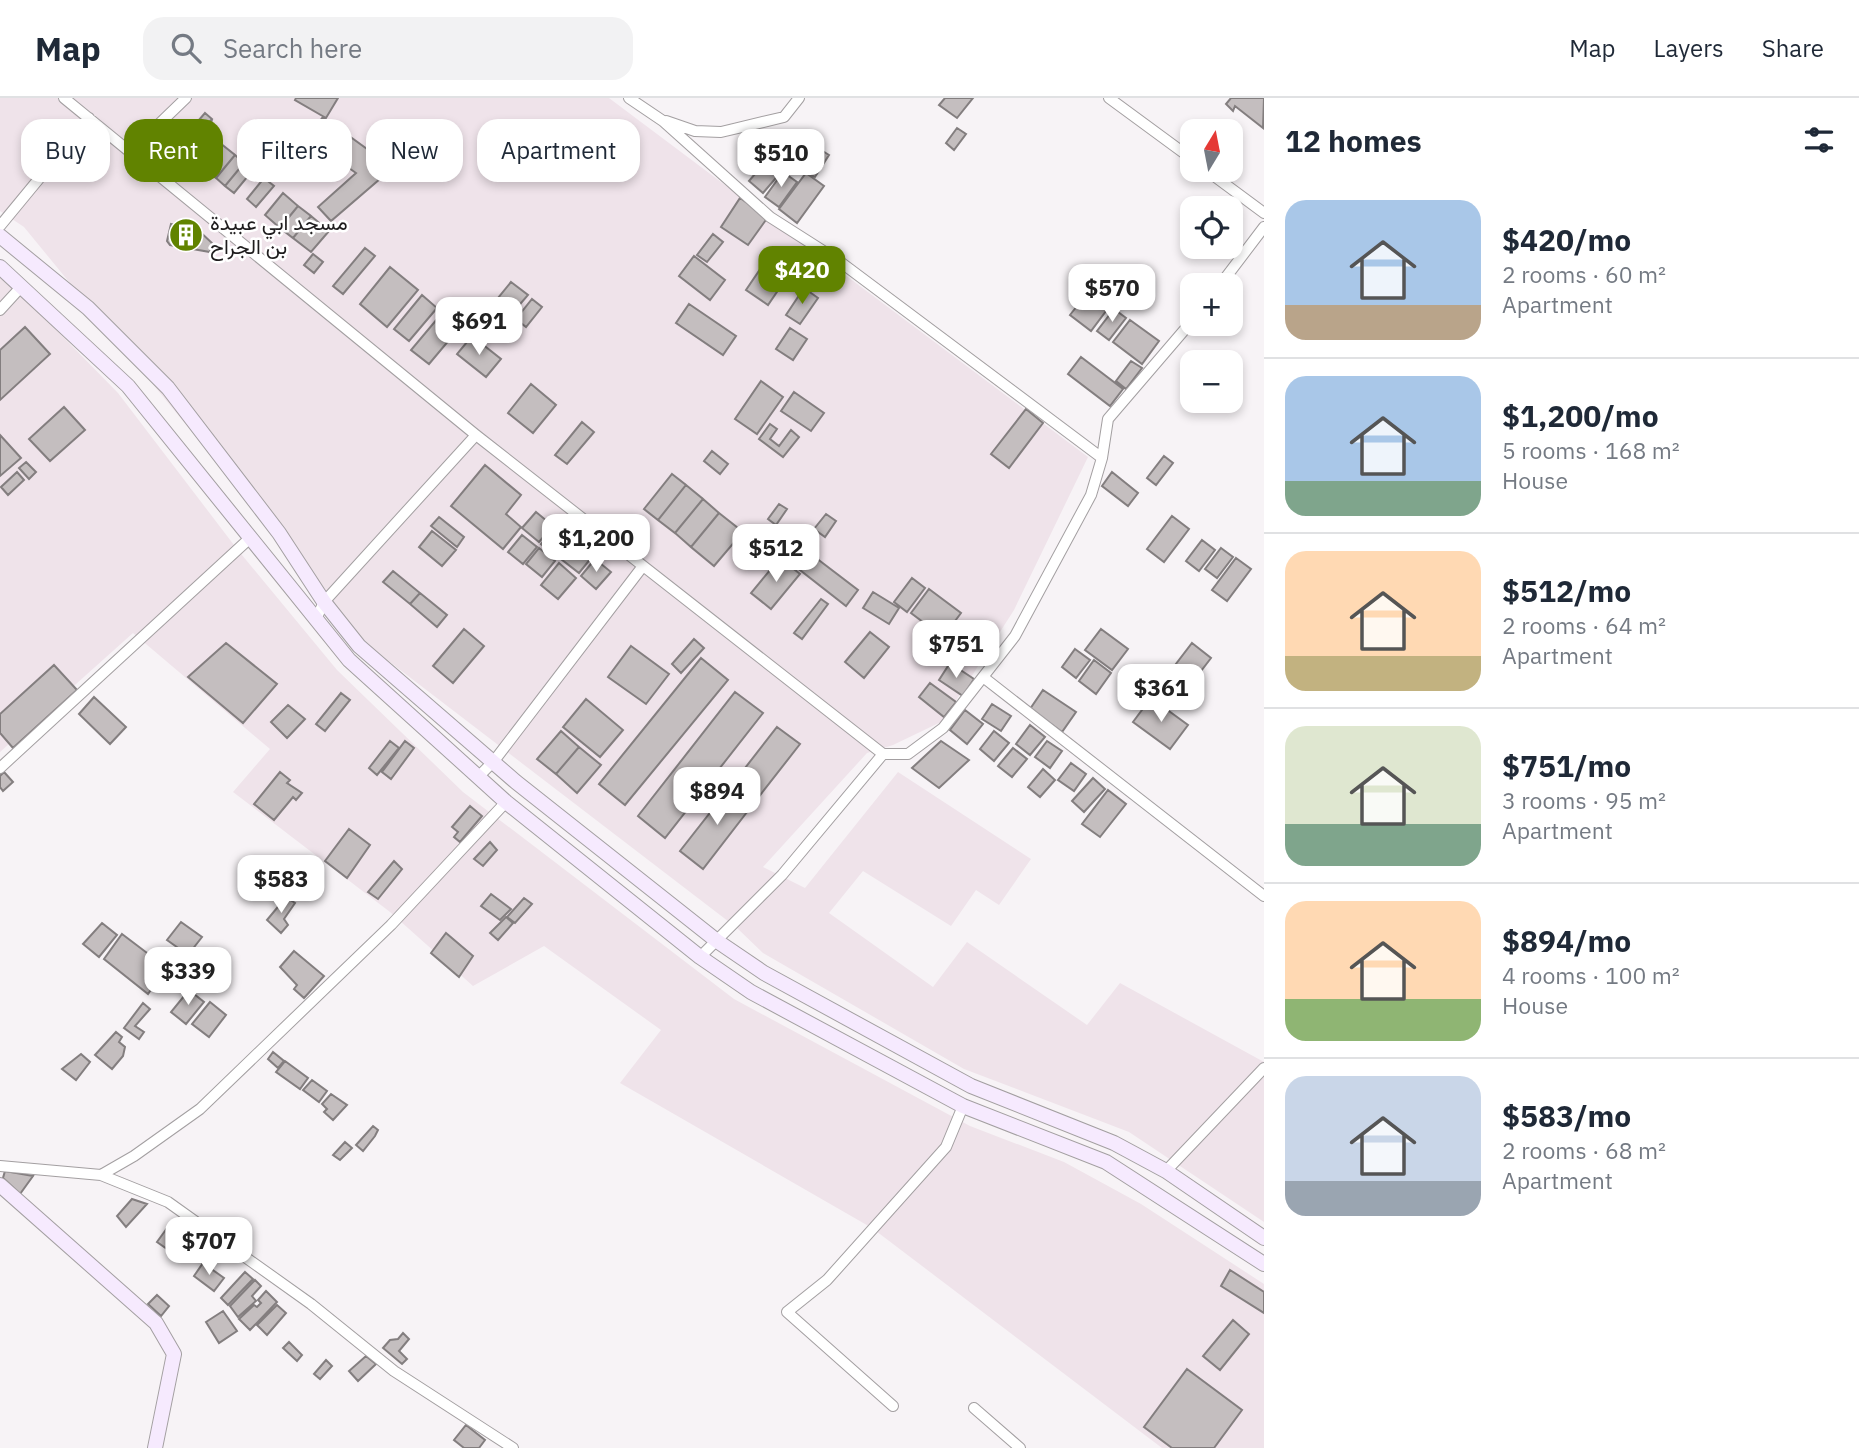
<!DOCTYPE html>
<meta charset="utf-8">
<style>
body{margin:0;font-family:"IBM Plex Sans",Vazirmatn,sans-serif;background:#f2f2f3;color:#1f2937;height:100vh;display:flex;flex-direction:column;font-size:26px;white-space:nowrap}
*{box-sizing:border-box;margin:0}
p{font-size:23px;color:#747a83}
.icon{flex:none;width:38px;height:38px;fill:none;stroke:currentColor;stroke-width:2;stroke-linecap:round;stroke-linejoin:round}
.map{position:relative;flex:1;overflow:hidden}
.panel{display:flex;flex-direction:column;background:#fff;width:595px}
.panel>*{flex:none}
.hud{position:absolute;left:21px;top:21px;width:665px;height:63px;display:flex;gap:14px}
.needle{width:46px;rotate:10deg}
.buttons{position:absolute;left:1180px;top:21px;display:grid;gap:14px}
.buttons a{display:grid;place-items:center;width:63px;height:63px;border-radius:14px;background:#fff;box-shadow:0 4px 10px #0003;font-size:35px}
.price{position:absolute;translate:-50% -60px;padding:0 16px;border-radius:14px;background:#fff;color:#222;font-size:23px;line-height:46px;filter:drop-shadow(0 2px 4px #0008)}
.price::after{content:'';position:absolute;left:50%;top:42px;width:21px;height:16px;margin-left:-10px;background:inherit;clip-path:polygon(0 0,100% 0,50% 100%)}
.price.selected{background:#618300;color:#fff}
ul{padding:0;list-style:none}
li{display:flex;align-items:center;gap:21px;height:175px;padding:0 21px}
li+li{border-top:2px solid #e0e1e3}
li span{display:grid;place-items:center;flex:none;width:196px;height:140px;border-radius:21px;color:#555}
li>.icon{margin-inline-start:auto}
span .icon{width:84px;height:84px;fill:#fffc;stroke-width:1}
li b{font-size:30px}
h2{display:flex;justify-content:space-between;align-items:center;height:84px;padding:0 21px;font-size:30px}
.tag{padding:0 24px;border-radius:21px;background:#fff;box-shadow:0 4px 10px #0003;font-size:24px;line-height:63px}
.tag.selected{background:#618300;color:#fff}
header{display:flex;align-items:center;gap:42px;box-sizing:border-box;height:98px;padding:0 35px;background:#fff;border-bottom:2px solid #e0e1e3}
header strong{font-size:33px}
nav{display:flex;gap:38px;margin-inline-start:auto;font-size:24px}
.search{width:490px;height:63px;background:#f2f2f3;display:flex;align-items:center;gap:18px;box-sizing:border-box;padding:0 24px;border-radius:21px;color:#747a83;font-size:26px}
main{display:flex;flex:1;min-height:0}
.map>svg:first-child{display:block}
.built{fill:#efe3ea}
.building{fill:#c4bebf;stroke:#837e7f;stroke-width:2}
.lines{fill:none;stroke-linecap:round;stroke-linejoin:round}
.street-casing{stroke:#a39fa1;stroke-width:12}
.secondary-casing{stroke:#a39fa1;stroke-width:16}
.street{stroke:#fff;stroke-width:10}
.secondary{stroke:#f6eafe;stroke-width:14}
.labels{text-anchor:middle;stroke-width:5;stroke-linejoin:round;paint-order:stroke}
.poi-label{font-size:21px;fill:#1e1c1d;stroke:#fff;text-anchor:start}
</style>
<header>
<strong>Map</strong>
<div class="search"><svg class="icon" aria-label="search" viewBox="0 0 24 24"><circle cx="10" cy="10" r="6"/><path d="M15 15l6 6"/></svg>Search here</div>
<nav><a>Map</a><a>Layers</a><a>Share</a></nav>
</header>
<main>
<div class="map">
<svg width="1264" height="1350" viewBox="0 0 1264 1350">
<rect width="100%" height="100%" fill="#f7f3f6"/>
<!-- built -->
<path class="built" d="M0,0h609l479,359 -74,153 -71,111 -50,24 -26,8 -104,114 42,21 93,-116 133,87 -32,46 -23,-15 -25,36 -88,-55 -34,42 104,74 34,-45 120,83 33,-42 144,79v160l-135,-90 -165,-63 -201,-116 -26,-25 -372,-285 -341,-416 -24,-16z
M0,180l28,23 90,92 119,156 100,121 126,122 271,207 236,127 94,36 77,42 123,80v164h-102l-290,-220 -252,-145 41,-53 -117,-84 -71,40 -83,-74 -157,-120 37,-43 -137,-116 -133,119z"/>
<!-- building -->
<path class="building" d="M296,0h42l-12,20 -31,-18z
M945,0h28l-16,20 -18,-13z
M1231,0h33l-1,30 -28,-22 -2,5 -7,-7z
M205,15l7,6 -19,23 -8,-6z
M323,19l55,40 10,15 -57,49 -13,-14 38,-34 -49,-35z
M212,21l-3,15 -19,23 3,-15z
M957,30l9,6 -12,16 -8,-7z
M796,34l15,12 -17,20 -14,-12z
M209,36l11,9 -19,23 -11,-9z
M220,45l15,12 -19,23 -15,-12z
M813,47l16,10 -14,22 -16,-10z
M235,57l9,8 -19,23 -9,-8z
M767,62l14,12 -18,21 -14,-12z
M244,65l9,7 -19,23 -9,-7z
M783,74l14,10 -18,25 -14,-10z
M806,75l18,13 -27,37 -18,-14z
M264,80l10,8 -18,21 -9,-8z
M283,95l15,13 -18,22 -15,-13z
M740,100l28,19 -20,28 -27,-18z
M298,108l13,10 -18,22 -13,-10z
M311,118l18,15 -18,21 -18,-14z
M171,126l27,6 14,13 -2,9 -40,-7 -3,-4z
M713,136l10,8 -16,20 -10,-7z
M365,150l10,8 -32,38 -10,-8z
M313,156l10,8 -9,11 -10,-8z
M694,158l31,24 -15,20 -31,-24z
M763,167l22,15 -17,25 -22,-15z
M390,169l28,23 -31,37 -27,-23z
M511,184l17,13 -19,22 -16,-13z
M804,190l14,10 -18,26 -14,-9z
M1088,194l21,15 -18,24 -21,-16z
M422,197l15,13 -28,33 -15,-12z
M532,201l10,8 -16,20 -10,-8z
M689,206l47,32 -13,19 -47,-32z
M1114,211l12,9 -17,22 -12,-9z
M443,214l18,14 -32,38 -18,-14z
M1130,222l29,21 -17,23 -29,-22z
M25,229l25,27 -50,46v-50z
M790,230l17,11 -14,21 -17,-11z
M472,238l29,23 -15,18 -29,-23z
M1081,259l42,32 -13,17 -42,-32z
M1131,263l11,7 -16,21 -10,-8z
M761,283l22,16 -26,37 -22,-15z
M531,286l25,21 -23,28 -25,-20z
M794,294l30,21 -13,18 -30,-20z
M64,309l21,23 -35,31 -21,-22z
M1026,311l17,14 -34,45 -18,-14z
M582,324l12,10 -27,32 -12,-9z
M770,326l7,5 -7,10 9,7 12,-16 8,7 -16,20 -24,-18z
M0,337l21,23 -21,18z
M712,353l16,13 -8,10 -16,-13z
M1164,358l9,7 -17,22 -9,-7z
M26,364l10,10 -7,7 -10,-11z
M485,367l36,30 -15,19 15,13 -18,22 -52,-43z
M17,374l7,8 -16,15 -7,-8z
M1112,374l26,21 -10,13 -26,-20z
M672,376l14,11 -28,35 -14,-11z
M686,387l17,14 -28,34 -17,-13z
M703,401l16,14 -28,34 -16,-14z
M779,406l8,5 -11,16 -8,-6z
M536,414l17,14 -14,16 -17,-14z
M719,415l24,19 -29,34 -23,-19z
M826,416l10,7 -11,16 -11,-8z
M1172,418l17,13 -25,33 -17,-13z
M439,419l25,20 -7,10 -26,-21z
M556,428l17,14 -15,18 -17,-14z
M432,433l24,19 -14,16 -23,-19z
M522,437l15,12 -14,17 -15,-12z
M1202,442l13,10 -16,21 -13,-10z
M575,445l17,14 -13,16 -18,-14z
M539,450l16,13 -13,16 -16,-13z
M803,450l55,42 -12,16 -55,-43z
M1221,450l12,9 -16,21 -12,-9z
M780,460l20,16 -29,35 -20,-16z
M1236,460l15,11 -24,32 -15,-11z
M595,461l16,13 -15,17 -15,-13z
M559,465l17,15 -18,21 -17,-14z
M393,473l27,22 -10,11 -27,-22z
M912,480l13,10 -18,24 -13,-10z
M929,491l32,24 -18,24 -32,-24z
M873,494l26,16 -10,16 -26,-16z
M420,495l27,22 -10,12 -27,-23z
M821,501l7,5 -26,35 -8,-6z
M464,531l20,17 -31,37 -20,-17z
M1101,531l27,20 -16,21 -27,-20z
M870,534l19,15 -25,31 -19,-16z
M694,541l10,9 -23,25 -9,-9z
M226,545l51,41 -34,39 -55,-46z
M1192,545l19,15 -23,30 -19,-15z
M631,548l38,28 -23,30 -38,-27z
M1075,551l15,11 -14,18 -14,-11z
M701,560l27,22 -103,125 -26,-21z
M1094,562l17,13 -15,21 -17,-13z
M950,565l24,16 -11,17 -24,-16z
M54,567l23,25 -64,58 -13,-15v-19z
M930,585l26,19 -12,15 -25,-20z
M1043,592l33,22 -14,20 -32,-23z
M735,594l28,21 -98,125 -27,-22z
M341,595l9,7 -25,31 -9,-7z
M94,599l32,30 -16,17 -31,-30z
M1151,600l37,27 -18,24 -37,-27z
M586,601l37,31 -23,27 -37,-30z
M992,606l19,12 -10,15 -19,-12z
M288,607l17,14 -18,19 -16,-16z
M965,612l18,14 -16,20 -17,-14z
M1030,627l15,12 -15,18 -14,-11z
M777,629l23,17 -46,59 -23,-17z
M561,633l18,16 -23,27 -19,-15z
M994,633l15,12 -15,18 -14,-12z
M390,643l9,7 -22,27 -8,-7z
M405,643l9,7 -23,31 -9,-7z
M941,643l28,19 -30,28 -27,-20z
M1047,643l15,10 -12,17 -15,-11z
M579,649l22,18 -24,28 -21,-19z
M1013,650l14,11 -15,18 -14,-11z
M1071,665l15,11 -12,17 -16,-11z
M1043,671l12,11 -15,17 -12,-10z
M4,674l9,10 -10,9 -3,-4v-11z
M280,674l10,8 -3,3 15,10 -6,7 -3,-3 -19,23 -20,-16z
M1093,680l12,11 -21,23 -12,-11z
M731,688l23,17 -51,66 -23,-18z
M1108,692l18,14 -26,33 -18,-13z
M470,708l12,10 -22,26 -6,-5 4,-5 -6,-5z
M349,731l21,16 -23,33 -22,-17z
M490,744l7,8 -14,16 -9,-7z
M394,763l8,8 -24,30 -10,-7z
M491,796l20,15 -11,11 -19,-14z
M286,799l9,6 -11,16 4,6 -7,8 -14,-13z
M524,800l8,6 -17,19 -8,-6z
M506,819l7,6 -15,17 -8,-7z
M181,824l21,15 -14,18 -21,-15z
M102,825l15,12 -18,22 -16,-13z
M446,835l27,23 -14,21 -28,-24z
M122,836l37,28 -3,3 8,6 -16,23 -44,-35z
M294,853l30,25 -20,22 -10,-9 3,-4 -17,-18z
M189,892l15,12 -18,22 -15,-12z
M210,904l16,13 -17,22 -17,-13z
M143,905l7,6 -15,17 9,6 -5,7 -15,-11z
M116,934l6,5 -3,5 6,5 -2,9 -11,13 -17,-14z
M273,954l11,9 -6,7 -10,-9z
M81,956l9,8 -14,18 -14,-11z
M285,963l23,17 -8,11 -24,-17z
M312,982l15,11 -8,11 -16,-12z
M331,996l16,11 -14,15 -9,-8 3,-3 -5,-5z
M373,1028l5,4 -3,6 -12,15 -7,-6z
M345,1044l7,6 -12,12 -7,-5z
M5,1073l28,5 -13,18 -17,-16z
M132,1101l15,5 -21,23 -9,-11z
M170,1126l8,5 -4,6 5,3 -9,13 -13,-9z
M203,1165l21,15 -10,13 -20,-15z
M1230,1172l34,22v21l-43,-27z
M245,1174l8,7 -25,26 -7,-7z
M255,1182l6,6 -9,10 4,5 -18,16 -8,-11z
M266,1193l11,11 -27,28 -11,-11 15,-14 3,2 4,-4 -3,-3z
M157,1197l12,11 -8,10 -13,-12z
M277,1207l9,8 -19,22 -10,-10z
M223,1213l14,20 -18,12 -13,-21z
M1233,1222l16,14 -29,36 -17,-14z
M403,1235l6,6 -10,12 8,8 -5,5 -19,-16 7,-8 8,-1z
M289,1244l13,13 -5,6 -14,-13z
M366,1258l10,8 -18,17 -9,-10z
M326,1262l6,6 -12,13 -6,-5z
M1187,1271l55,41 -28,38h-42l-28,-21z
M466,1327l19,15 -6,8h-15l-10,-8z"/>
<g class="lines">
<!-- street casing -->
<g class="street-casing">
<path id="street" d="M64,0l412,337 407,319h25l35,-26 72,-92 76,-141 11,-37 6,-39 84,-98
M629,0l34,23 107,96 69,44 263,197
M1109,0l83,61
M666,23l29,10 26,1 63,-15 15,-19
M130,54l56,-54
M1206,72l58,43
M0,128l89,-108
M1220,187l44,-58
M0,212l21,-23
M316,521l8,-17 152,-167
M983,579l281,219
M0,670l249,-229
M479,678l15,-15 149,-195
M700,859l82,-82 101,-121
M0,1068l101,9 33,-19 66,-47 191,-184 115,-123
M1166,1073l98,-103
M101,1077l67,27 143,102 83,67 119,77
M893,1308l-106,-94 40,-32 119,-133 17,-41
M974,1310l46,40"/>
</g>
<!-- secondary casing -->
<g class="secondary-casing">
<path id="secondary" d="M0,138l88,72 80,80 111,145 45,69 35,44 157,136 201,159 47,32 207,113 143,57 52,28 98,67
M0,169l128,119 221,274 157,142 194,155 51,35 212,114 143,56 158,102
M0,1087l156,138 18,31 -19,94"/>
</g>
<!-- street -->
<use href="#street" class="street"/>
<!-- secondary -->
<use href="#secondary" class="secondary"/>
</g>
<!-- icons -->
<defs>
<g id="building-disc" transform="scale(1.75)"><circle r="9.5" fill="#618300" stroke="#fff"/><path d="M-4-6H4V6H1V3H-1V6H-4ZM-2.5-4.3h1.7v1.8h-1.7ZM.8-4.3h1.7v1.8H.8ZM-2.5-1h1.7V.8h-1.7ZM.8-1h1.7V.8H.8Z" fill="#fff"/></g>
</defs>
<g fill-rule="evenodd">
<use href="#building-disc" x="186" y="137"/>
</g>
<g class="labels">
<!-- poi labels -->
<g class="poi-label">
<text x="210" y="132">مسجد ابي عبيدة<tspan x="210" dy="24">بن الجراح</tspan></text>
</g>
</g>
</svg>
<div class="buttons">
<a><svg class="needle" viewBox="-14 -14 28 28"><path d="M0-13l5 13h-10z" fill="#e53935"/><path d="M0 13l5-13h-10z" fill="#747a83"/></svg></a>
<a><svg class="icon" aria-label="locate" viewBox="0 0 24 24"><circle cx="12" cy="12" r="6"/><path d="M12 2v4M12 18v4M2 12h4M18 12h4"/></svg></a>
<a>+</a>
<a>−</a>
</div>
<b class="price" style="left:781px;top:91px">$510</b>
<b class="price selected" style="left:802px;top:208px">$420</b>
<b class="price" style="left:1112px;top:226px">$570</b>
<b class="price" style="left:479px;top:259px">$691</b>
<b class="price" style="left:596px;top:476px">$1,200</b>
<b class="price" style="left:776px;top:486px">$512</b>
<b class="price" style="left:956px;top:582px">$751</b>
<b class="price" style="left:1161px;top:626px">$361</b>
<b class="price" style="left:717px;top:729px">$894</b>
<b class="price" style="left:281px;top:817px">$583</b>
<b class="price" style="left:188px;top:909px">$339</b>
<b class="price" style="left:209px;top:1179px">$707</b>
<div class="hud">
<a class="tag">Buy</a>
<a class="tag selected">Rent</a>
<a class="tag">Filters</a>
<a class="tag">New</a>
<a class="tag">Apartment</a>
</div>
</div>
<section class="panel">
<h2>12 homes<svg class="icon" aria-label="filters" viewBox="0 0 24 24"><path d="M4 7h16M4 17h16"/><circle cx="9" cy="7" r="2"/><circle cx="15" cy="17" r="2"/></svg></h2>
<ul>
<li><span style="background:linear-gradient(#a9c7e8 75%,#b9a48a 0)"><svg class="icon" aria-label="home" viewBox="0 0 24 24"><path d="M3 11l9-7 9 7M6 9v11h12V9"/></svg></span><div><b>$420/mo</b><p>2 rooms · 60 m²</p><p>Apartment</p></div></li>
<li><span style="background:linear-gradient(#a9c7e8 75%,#7fa58c 0)"><svg class="icon" aria-label="home" viewBox="0 0 24 24"><path d="M3 11l9-7 9 7M6 9v11h12V9"/></svg></span><div><b>$1,200/mo</b><p>5 rooms · 168 m²</p><p>House</p></div></li>
<li><span style="background:linear-gradient(#ffd9b3 75%,#c2b280 0)"><svg class="icon" aria-label="home" viewBox="0 0 24 24"><path d="M3 11l9-7 9 7M6 9v11h12V9"/></svg></span><div><b>$512/mo</b><p>2 rooms · 64 m²</p><p>Apartment</p></div></li>
<li><span style="background:linear-gradient(#dfe7d0 70%,#7fa58c 0)"><svg class="icon" aria-label="home" viewBox="0 0 24 24"><path d="M3 11l9-7 9 7M6 9v11h12V9"/></svg></span><div><b>$751/mo</b><p>3 rooms · 95 m²</p><p>Apartment</p></div></li>
<li><span style="background:linear-gradient(#ffd9b3 70%,#8fb573 0)"><svg class="icon" aria-label="home" viewBox="0 0 24 24"><path d="M3 11l9-7 9 7M6 9v11h12V9"/></svg></span><div><b>$894/mo</b><p>4 rooms · 100 m²</p><p>House</p></div></li>
<li><span style="background:linear-gradient(#c9d6e8 75%,#9aa5b1 0)"><svg class="icon" aria-label="home" viewBox="0 0 24 24"><path d="M3 11l9-7 9 7M6 9v11h12V9"/></svg></span><div><b>$583/mo</b><p>2 rooms · 68 m²</p><p>Apartment</p></div></li>
</ul>
</section>
</main>
